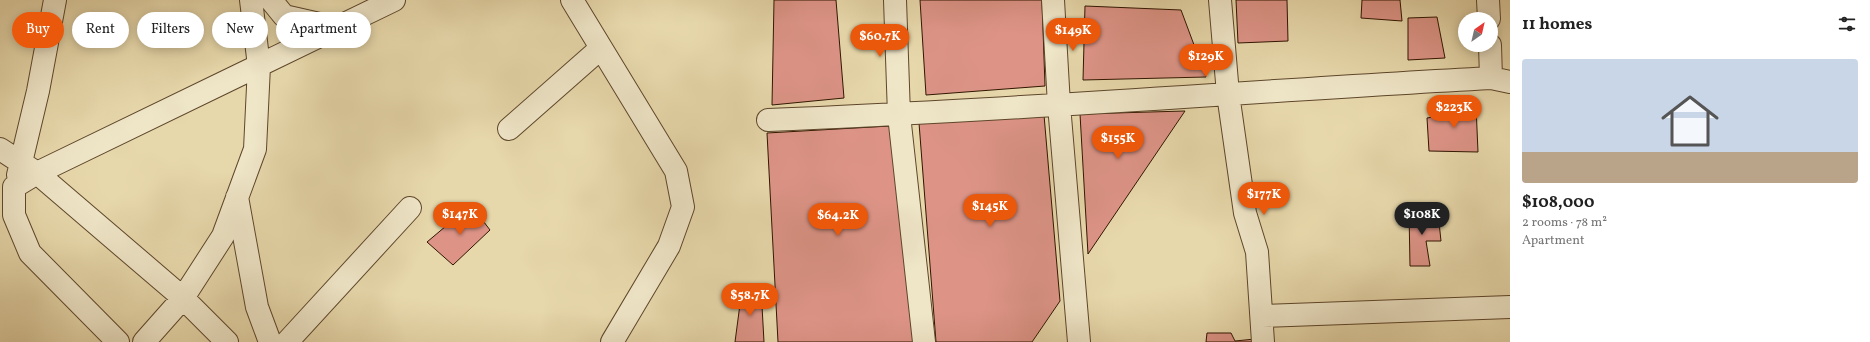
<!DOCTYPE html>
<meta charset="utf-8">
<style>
body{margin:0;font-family:Vollkorn,serif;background:#f6f6f6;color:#222;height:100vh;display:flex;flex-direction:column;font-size:15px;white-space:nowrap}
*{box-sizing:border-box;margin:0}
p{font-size:13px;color:#767676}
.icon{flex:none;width:22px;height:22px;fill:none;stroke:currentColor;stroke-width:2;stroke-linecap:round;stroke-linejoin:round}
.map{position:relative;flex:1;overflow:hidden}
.details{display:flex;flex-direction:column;background:#fff;width:360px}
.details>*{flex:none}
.top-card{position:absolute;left:12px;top:12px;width:380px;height:36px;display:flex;gap:8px}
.needle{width:26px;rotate:34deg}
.fabs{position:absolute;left:1458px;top:12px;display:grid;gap:8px}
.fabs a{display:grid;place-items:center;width:40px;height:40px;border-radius:50%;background:#fff;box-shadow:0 2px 10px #0003;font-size:20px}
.price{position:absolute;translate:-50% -34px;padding:0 9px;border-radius:14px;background:#ea580c;color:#fff;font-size:13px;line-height:26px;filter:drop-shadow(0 1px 2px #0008)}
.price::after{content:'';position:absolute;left:50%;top:24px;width:12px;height:9px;margin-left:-6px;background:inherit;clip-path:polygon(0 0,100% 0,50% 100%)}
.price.active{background:#222;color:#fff}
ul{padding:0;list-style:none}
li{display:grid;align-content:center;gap:8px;height:212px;padding:0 12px}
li+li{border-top:1px solid #e0e0e0}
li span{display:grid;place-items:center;height:124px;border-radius:4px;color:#555}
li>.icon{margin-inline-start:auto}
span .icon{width:72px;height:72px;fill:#fffc;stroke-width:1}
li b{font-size:17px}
h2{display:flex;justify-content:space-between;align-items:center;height:48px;padding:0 12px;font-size:17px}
.tag{padding:0 14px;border-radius:18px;background:#fff;box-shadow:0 2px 10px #0003;font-size:14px;line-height:36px}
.tag.active{background:#ea580c;color:#fff}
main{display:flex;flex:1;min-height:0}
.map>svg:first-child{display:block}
.building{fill:#dd9487;stroke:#301500}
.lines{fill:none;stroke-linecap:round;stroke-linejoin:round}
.minor-casing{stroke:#5e462b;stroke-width:24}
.minor{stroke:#efe6c8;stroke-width:22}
</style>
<main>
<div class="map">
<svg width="1510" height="342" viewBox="0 0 1510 342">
<rect width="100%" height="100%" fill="#e7d8ab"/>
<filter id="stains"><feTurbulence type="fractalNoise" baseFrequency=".005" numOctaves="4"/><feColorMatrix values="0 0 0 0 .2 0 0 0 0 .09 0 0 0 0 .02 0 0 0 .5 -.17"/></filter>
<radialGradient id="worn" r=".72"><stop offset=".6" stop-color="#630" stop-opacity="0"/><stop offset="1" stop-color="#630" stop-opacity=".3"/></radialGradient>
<!-- building -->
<path class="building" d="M774,0h62l8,98 -72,7z
M920,0h122l3,86 -119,9z
M1236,0h51l1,41 -50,2z
M1362,0h38l2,21 -41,-3z
M1085,6l96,4 25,67 -123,3z
M1437,17l8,41 -37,2v-42z
M1443,101l33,5 2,46 -49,-1 -2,-33 13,-2z
M1185,111l-97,143 -8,-140z
M1044,115l16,186 -28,41h-96l-17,-219z
M890,126l24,216h-136l-11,-209z
M471,205l19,25 -37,35 -26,-23z
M1409,212l29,1 3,28h-15l4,25h-20z
M761,288l3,54h-29l7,-53z
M1207,333h24l4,8 20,-2 2,3h-51z"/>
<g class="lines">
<!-- minor casing -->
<g class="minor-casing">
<path id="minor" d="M271,0l13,16 53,12
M572,0l104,171 7,36 -14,39 -57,96
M895,0l4,115 25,227
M1053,0l6,105 20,237
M1220,0l8,94 17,119 12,39 6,90
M1488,0l1,19
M1490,45l1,33
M768,120c241,-9 482,-29 723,-42l19,4
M509,129l92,-81
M0,149l37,24 146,125 44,44
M18,175l20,-84 17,-91
M237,197l20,110 13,35
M1262,316l248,-9
M118,342l-88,-89 -16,-38v-28l23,-14 357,-173
M144,342l39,-44 40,-62 32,-87 4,-83 -8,-66
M287,342l123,-134"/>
</g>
<!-- minor -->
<use href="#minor" class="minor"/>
</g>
<rect width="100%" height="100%" filter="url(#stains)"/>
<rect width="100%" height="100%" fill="url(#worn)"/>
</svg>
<div class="fabs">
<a><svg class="needle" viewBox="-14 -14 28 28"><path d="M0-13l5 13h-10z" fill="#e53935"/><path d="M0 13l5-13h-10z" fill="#767676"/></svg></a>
</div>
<b class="price" style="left:1073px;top:52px">$149K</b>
<b class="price" style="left:880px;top:58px">$60.7K</b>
<b class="price" style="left:1206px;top:78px">$129K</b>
<b class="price" style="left:1454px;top:129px">$223K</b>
<b class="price" style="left:1118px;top:160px">$155K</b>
<b class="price" style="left:1264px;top:216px">$177K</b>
<b class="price" style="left:990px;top:228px">$145K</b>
<b class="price" style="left:460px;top:236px">$147K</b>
<b class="price active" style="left:1422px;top:236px">$108K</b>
<b class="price" style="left:838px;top:237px">$64.2K</b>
<b class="price" style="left:750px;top:317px">$58.7K</b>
<div class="top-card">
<a class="tag active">Buy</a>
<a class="tag">Rent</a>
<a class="tag">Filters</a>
<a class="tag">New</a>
<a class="tag">Apartment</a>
</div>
</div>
<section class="details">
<h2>11 homes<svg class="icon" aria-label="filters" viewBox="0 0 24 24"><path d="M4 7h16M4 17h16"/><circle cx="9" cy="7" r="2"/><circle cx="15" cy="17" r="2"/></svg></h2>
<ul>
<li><span style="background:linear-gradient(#c9d6e8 75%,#b9a48a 0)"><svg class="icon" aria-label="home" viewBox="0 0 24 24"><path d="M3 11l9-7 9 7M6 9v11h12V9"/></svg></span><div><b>$108,000</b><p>2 rooms · 78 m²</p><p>Apartment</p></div></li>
</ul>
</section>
</main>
